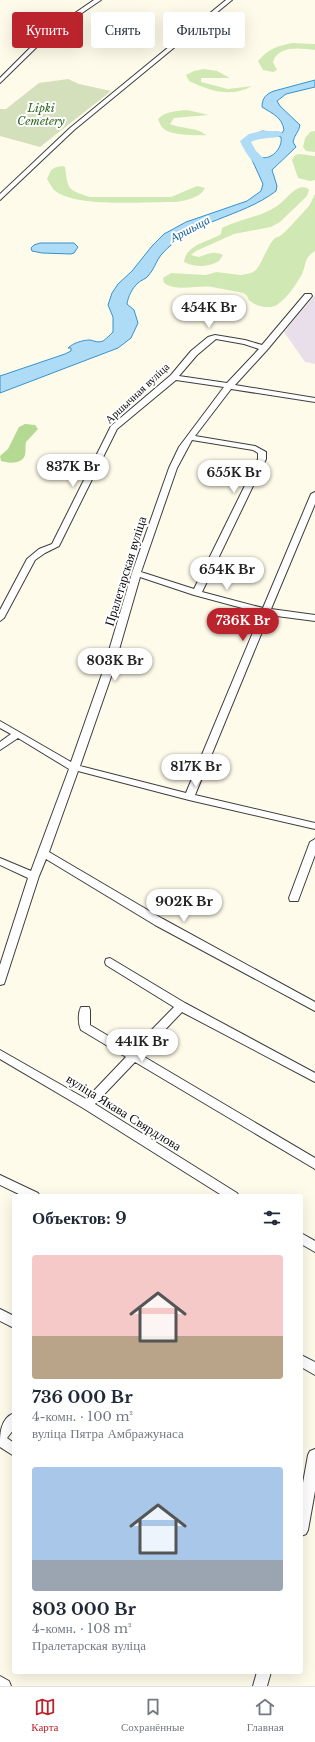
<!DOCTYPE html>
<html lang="ru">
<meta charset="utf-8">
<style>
body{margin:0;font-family:"Libre Baskerville",serif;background:#f6f6f7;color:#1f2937;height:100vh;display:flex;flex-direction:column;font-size:15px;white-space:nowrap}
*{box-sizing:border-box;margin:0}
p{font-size:13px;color:#747a83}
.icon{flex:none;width:22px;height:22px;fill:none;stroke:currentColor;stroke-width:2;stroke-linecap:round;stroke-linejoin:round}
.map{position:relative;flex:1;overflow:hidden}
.details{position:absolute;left:12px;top:1194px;width:291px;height:480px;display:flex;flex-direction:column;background:#fff;border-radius:4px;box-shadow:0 4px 16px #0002}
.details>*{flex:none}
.banner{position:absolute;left:12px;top:12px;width:291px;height:36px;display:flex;gap:8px}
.price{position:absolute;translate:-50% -34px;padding:0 9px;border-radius:14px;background:#fff;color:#222;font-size:13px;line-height:26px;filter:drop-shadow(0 1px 2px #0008)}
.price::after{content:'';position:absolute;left:50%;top:24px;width:12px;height:9px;margin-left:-6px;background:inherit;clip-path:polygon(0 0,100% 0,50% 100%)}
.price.active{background:#bb242c;color:#fff}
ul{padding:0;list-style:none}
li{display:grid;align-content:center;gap:8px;height:212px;padding:0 20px}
li span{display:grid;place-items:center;height:124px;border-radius:4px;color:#555}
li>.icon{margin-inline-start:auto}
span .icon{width:72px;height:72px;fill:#fffc;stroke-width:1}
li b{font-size:17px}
h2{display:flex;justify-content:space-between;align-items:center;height:48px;padding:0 20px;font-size:17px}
.tag{padding:0 14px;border-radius:4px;background:#fff;box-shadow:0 4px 16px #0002;font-size:14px;line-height:36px}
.tag.active{background:#bb242c;color:#fff}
.tabs{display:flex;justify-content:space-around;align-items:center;height:56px;border-top:1px solid #e0e1e3;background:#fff;font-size:11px;color:#747a83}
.tabs a{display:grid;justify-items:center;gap:2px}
.tabs .active{color:#bb242c}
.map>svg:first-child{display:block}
.industrial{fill:#e9dfeb}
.green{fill:#d0e9b4}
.forest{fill:#b3d993}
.cemetery{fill:#d4dfbc}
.water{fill:#aedcf6;stroke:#3592cd}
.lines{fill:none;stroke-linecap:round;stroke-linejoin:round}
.river{fill:#aedcf6;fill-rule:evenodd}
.minor-casing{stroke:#3e3e3e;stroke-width:2}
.minor{fill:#fff;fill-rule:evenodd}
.labels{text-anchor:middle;stroke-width:4;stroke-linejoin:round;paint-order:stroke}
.far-park-label{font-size:11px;font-style:italic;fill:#2b621c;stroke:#fff}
.far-street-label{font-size:11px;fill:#0b0b0b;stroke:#fff}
.far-water-label{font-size:12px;font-style:italic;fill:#15629c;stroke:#fff}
.street-label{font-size:13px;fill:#0b0b0b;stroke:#fff}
</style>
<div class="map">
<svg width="315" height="1686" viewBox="0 0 315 1686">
<rect width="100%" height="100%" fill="#fffbea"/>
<!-- industrial -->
<path class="industrial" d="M315,295v69l-10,-2 -21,-30z"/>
<!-- green -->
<path class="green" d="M292,43l23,1v6c-15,-2 -37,-5 -42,12l4,8 -4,2 -10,-2 -5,-9c10,-12 19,-15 34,-18z
M204,69l13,2 13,7h-29v4l27,7 24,-3c-21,12 -42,5 -63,-5l-3,-6 8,-4z
M187,110l22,5 -35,3 -4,6c11,5 27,3 36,11 -8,1 -31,0 -39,-4 -5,-2 -7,-7 -9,-12 8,-8 18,-8 29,-9z
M315,131v21l-9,-1 -3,-4 2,-9 5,-6z
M300,154l15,2v24l-5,1 -12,-3 -6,-18 3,-5z
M62,166l3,1c3,22 2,23 25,30h81l26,-11 8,2c-5,10 -18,12 -28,14 -29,-1 -104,7 -124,-13 -2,-3 -4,-7 -6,-10l4,-9 5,-3z
M302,187l5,1 2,2 -2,6 -27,26 -9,5 -37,7 -38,17 -5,4 8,2c8,-3 15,-7 24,-2l-4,6c-10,6 -24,7 -35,1 2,-18 25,-20 37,-28l1,-6c18,-9 39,-11 55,-22 9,-6 15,-17 25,-19z
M315,194v57c-12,8 -8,12 -13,23 -6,11 -15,24 -25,31 -7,4 -20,2 -27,-4 -2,-1 -2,-5 -5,-7 -3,-2 -8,-2 -12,-3 -7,-1 -14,-3 -21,-4 -14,-2 -36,5 -48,-4l-1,-5 8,-5 35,2 10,-3 25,3 10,-2 5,-3 4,-6 10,-20 5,-6 5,-2 6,-5 23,-25z"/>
<!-- forest -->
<path class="forest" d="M25,424l10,1 3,4 -12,13c-1,4 0,9 -1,13 -3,10 -18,8 -24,6l-1,-5 8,-7 11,-22z"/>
<!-- cemetery -->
<path class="cemetery" d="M68,79l11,5 32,7 -71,56 -40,-11v-27h6l33,-26z"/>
<!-- water -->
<path class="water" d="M315,80v7l-29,7 -9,7 3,5 20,19c-1,7 -6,10 -7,17l3,5 -24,23 5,16 -1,5c-35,27 -85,29 -115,64 -5,6 -7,15 -13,21 -2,3 -7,4 -10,7 -6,5 -10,14 -11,21l7,6 4,13 -7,15 -13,10 -118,45v-17l65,-22 6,-3v-3h-3c5,-5 15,-8 22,-8 5,1 8,3 13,1 3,-2 7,-6 10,-9v-15l-5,-12 4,-12 6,-9 14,-13 20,-25 12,-12 22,-12 61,-21 14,-10 2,-7 -15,-33c6,0 7,4 12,6 11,4 23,-9 21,-20 -8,-3 -16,2 -25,-3l6,-3 20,2 2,-3c-2,-13 -11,-16 -22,-23 0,-9 4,-13 12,-16z
M40,243h34l4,4 -4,6 -3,1 -29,-1 -10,-2 -1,-3 3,-3z"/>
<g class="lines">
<!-- river -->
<path class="river" d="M261,131h18l5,3c-6,6 -23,2 -33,8l5,9 16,15 -6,3c-13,-3 -21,-17 -26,-28l9,-7z"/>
<!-- minor casing -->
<g class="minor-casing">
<path id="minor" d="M94,0h7l-54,37 -47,46v-5l43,-43z
M226,0h6l-158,130 -74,70v-6l70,-66z
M305,294h6l1,2 -45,54 -32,35 80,13v4l-84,-13 -36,47 60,10 11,6v7l-64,133 61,16 48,-114 4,-2v12l-44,105 44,6v6l-46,-6 -74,180 120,28v6l-126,-29 -111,-29 -29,81 114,67 152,83v9l-160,-86 -109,-66 -7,17 -34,105 -1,3 -4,1v-20l28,-87 -28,-13v-7l31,13 38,-102 -51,-31 -18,12v-8l11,-8 -11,-6v-7l71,41 31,-88 30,-101 37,-105 10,-21 45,-60 -48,-7 -59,49 -58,117 -14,7 -10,7 -31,58 -4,3v-11l27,-51 12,-10 13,-5 59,-118 60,-51 20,-24 17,-14 7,-2 30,5 17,5zM216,339l28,5 15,5 -32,34 -48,-7 18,-21zM192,440l61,10 5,3v6l-64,130 -53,-17 36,-104zM140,577l54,18 67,18 -75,180 -106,-27 32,-92z
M315,839v16l-16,43 -1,3h-8l-1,-3 21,-56z
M110,958l75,45 130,70v9l-133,-70 -41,43 174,103v11l-180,-107 -40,42 142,89 2,3h-16l-140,-88 -83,-49v-9l86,49 40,-42 -45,-27c-3,-6 -3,-17 0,-23h8l1,3v15l42,25 42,-43 -68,-42 -1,-3 1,-3z
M0,1175l38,18 2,3h-17l-23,-11z
M301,1233l14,8v11l-14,-8z
M0,1309l14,7v12l-14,-7z
M301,1355l14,7v13l-14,-8z
M14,1413v16l-7,9 7,5v13l-14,-9c0,-13 0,-28 14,-34z
M315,1449v42l-7,39 -2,4 -5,2v-42l7,-39 2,-4z
M257,1672h14l-4,14h-14z
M0,1676l9,5 2,5h-11z"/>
</g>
<!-- minor -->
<use href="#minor" class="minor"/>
</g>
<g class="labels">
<!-- far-park labels -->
<g class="far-park-label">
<text x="41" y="112">Lipki<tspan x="41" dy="13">Cemetery</tspan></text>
</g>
<!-- far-street labels -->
<g class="far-street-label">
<text transform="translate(137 393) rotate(-43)" y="4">Аршычная вуліца</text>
</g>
<!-- far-water labels -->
<g class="far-water-label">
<text transform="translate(190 229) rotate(-28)" y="4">Аршыца</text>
</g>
<!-- street labels -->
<g class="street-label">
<text transform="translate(125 571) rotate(-73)" y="5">Пралетарская вуліца</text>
<text transform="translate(124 1112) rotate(32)" y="5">вуліца Якава Свярдлова</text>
</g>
</g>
</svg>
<b class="price" style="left:209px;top:329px">454K Br</b>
<b class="price" style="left:73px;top:488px">837K Br</b>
<b class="price" style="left:234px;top:494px">655K Br</b>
<b class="price" style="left:227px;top:591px">654K Br</b>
<b class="price active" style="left:243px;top:642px">736K Br</b>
<b class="price" style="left:115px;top:682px">803K Br</b>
<b class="price" style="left:196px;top:788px">817K Br</b>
<b class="price" style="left:184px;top:923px">902K Br</b>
<b class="price" style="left:142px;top:1063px">441K Br</b>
<div class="banner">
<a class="tag active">Купить</a>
<a class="tag">Снять</a>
<a class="tag">Фильтры</a>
</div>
<section class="details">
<h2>Объектов: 9<svg class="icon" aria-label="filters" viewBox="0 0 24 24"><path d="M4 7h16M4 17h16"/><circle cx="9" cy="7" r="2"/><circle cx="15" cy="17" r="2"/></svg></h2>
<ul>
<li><span style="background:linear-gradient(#f6c9c9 65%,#b9a48a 0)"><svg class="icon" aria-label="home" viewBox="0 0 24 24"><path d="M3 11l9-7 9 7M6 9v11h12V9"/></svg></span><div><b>736 000 Br</b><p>4-комн. · 100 m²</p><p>вуліца Пятра Амбражунаса</p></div></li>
<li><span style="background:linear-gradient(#a9c7e8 75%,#9aa5b1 0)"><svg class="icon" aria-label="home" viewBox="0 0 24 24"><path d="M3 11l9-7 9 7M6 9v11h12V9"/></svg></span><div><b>803 000 Br</b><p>4-комн. · 108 m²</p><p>Пралетарская вуліца</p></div></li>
</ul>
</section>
</div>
<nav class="tabs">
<a class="active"><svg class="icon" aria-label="map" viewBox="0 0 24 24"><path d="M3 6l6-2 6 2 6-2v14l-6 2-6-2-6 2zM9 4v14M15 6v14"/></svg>Карта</a>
<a><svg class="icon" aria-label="saved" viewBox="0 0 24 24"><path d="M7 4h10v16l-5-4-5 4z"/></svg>Сохранённые</a>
<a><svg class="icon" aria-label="home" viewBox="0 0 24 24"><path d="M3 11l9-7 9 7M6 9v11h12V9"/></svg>Главная</a>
</nav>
